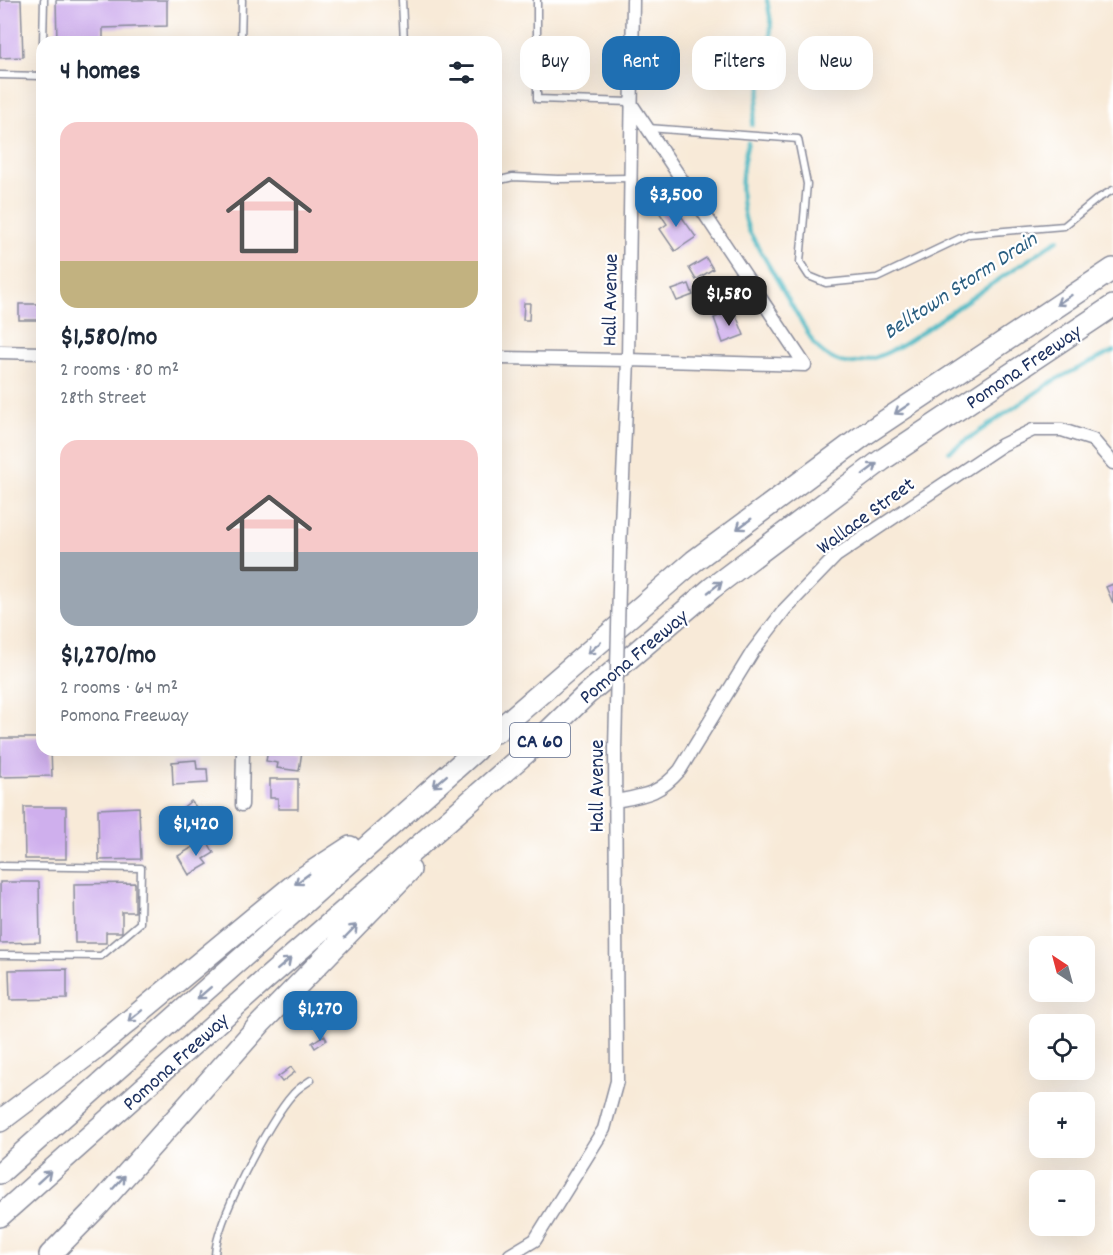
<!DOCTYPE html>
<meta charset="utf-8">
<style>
body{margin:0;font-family:Dekko,sans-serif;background:#f2f2f3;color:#1f2937;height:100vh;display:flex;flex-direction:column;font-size:22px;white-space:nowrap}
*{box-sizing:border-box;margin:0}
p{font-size:20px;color:#747a83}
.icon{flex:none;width:33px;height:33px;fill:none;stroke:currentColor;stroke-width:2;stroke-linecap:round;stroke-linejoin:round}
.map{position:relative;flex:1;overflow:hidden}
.side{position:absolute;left:36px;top:36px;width:466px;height:720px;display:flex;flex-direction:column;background:#fff;border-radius:18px;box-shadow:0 6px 24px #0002}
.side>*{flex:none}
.top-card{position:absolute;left:520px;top:36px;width:502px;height:54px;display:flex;gap:12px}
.needle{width:39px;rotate:324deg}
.fabs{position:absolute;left:1029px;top:936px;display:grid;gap:12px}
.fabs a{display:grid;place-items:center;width:66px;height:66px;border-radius:12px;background:#fff;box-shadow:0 6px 24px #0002;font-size:30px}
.price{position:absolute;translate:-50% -51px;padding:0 14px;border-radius:12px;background:#1f6fb2;color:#fff;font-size:20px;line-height:39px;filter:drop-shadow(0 2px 3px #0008)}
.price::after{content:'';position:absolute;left:50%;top:36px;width:18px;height:14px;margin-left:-9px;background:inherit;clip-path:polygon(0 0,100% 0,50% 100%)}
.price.current{background:#222;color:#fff}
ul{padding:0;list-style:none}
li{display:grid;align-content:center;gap:12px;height:318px;padding:0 24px}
li span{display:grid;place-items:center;height:186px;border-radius:18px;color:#555}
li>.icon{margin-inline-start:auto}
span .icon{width:108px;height:108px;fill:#fffc;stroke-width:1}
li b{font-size:26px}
h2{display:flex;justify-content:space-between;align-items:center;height:72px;padding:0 24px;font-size:26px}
.pill{padding:0 21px;border-radius:18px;background:#fff;box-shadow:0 6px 24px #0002;font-size:21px;line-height:54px}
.pill.current{background:#1f6fb2;color:#fff}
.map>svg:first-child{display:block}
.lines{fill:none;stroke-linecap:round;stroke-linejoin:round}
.stream{stroke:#4ab8c3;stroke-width:4}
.building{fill:#cfafed}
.lane-casing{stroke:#8a8c9b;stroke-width:9}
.street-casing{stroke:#8a8c9b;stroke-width:15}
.highway-casing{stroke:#8a8c9b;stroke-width:24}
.lane{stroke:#fff;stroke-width:6}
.street{stroke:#fff;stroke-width:12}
.highway{stroke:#fff;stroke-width:21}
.street-bridge-casing{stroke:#8a8c9b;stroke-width:15;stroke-linecap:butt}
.street-bridge{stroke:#fff;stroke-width:12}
.oneway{stroke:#8d97ae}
.labels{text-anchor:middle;stroke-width:4.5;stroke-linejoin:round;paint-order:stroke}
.shield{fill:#fff;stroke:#5f6d8e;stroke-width:1.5}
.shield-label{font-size:20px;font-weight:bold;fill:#1b2f5e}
.street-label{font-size:21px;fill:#1b2f5e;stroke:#fff}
.water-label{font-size:22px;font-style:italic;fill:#2b5f81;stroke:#fff}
</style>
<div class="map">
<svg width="1113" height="1255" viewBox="0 0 1113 1255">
<rect width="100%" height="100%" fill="#fff"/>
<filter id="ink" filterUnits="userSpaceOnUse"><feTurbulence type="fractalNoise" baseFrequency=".0167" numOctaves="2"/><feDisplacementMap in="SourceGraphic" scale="12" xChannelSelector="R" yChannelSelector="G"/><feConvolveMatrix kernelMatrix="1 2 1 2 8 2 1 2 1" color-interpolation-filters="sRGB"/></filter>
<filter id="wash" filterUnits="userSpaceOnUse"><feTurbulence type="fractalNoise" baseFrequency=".008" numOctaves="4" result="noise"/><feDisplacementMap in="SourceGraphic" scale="24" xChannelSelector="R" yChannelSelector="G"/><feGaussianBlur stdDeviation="1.35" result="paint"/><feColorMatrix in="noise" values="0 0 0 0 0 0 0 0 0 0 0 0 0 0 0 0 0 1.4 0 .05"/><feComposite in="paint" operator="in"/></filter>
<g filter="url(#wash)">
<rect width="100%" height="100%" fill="#f8ead8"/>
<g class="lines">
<!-- stream -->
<path class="stream" d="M752,125l18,-79 1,-24 -4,-22
M748,142c-8,32 -10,58 1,89l65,113c10,11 24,21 40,19 38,-5 71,-34 101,-54 35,-24 70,-47 104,-70
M949,452l104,-71 60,-30"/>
</g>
<g id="blocks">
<!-- building -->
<path class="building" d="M0,0h21l2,57 -23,1z
M56,0h111v26l-64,2v14h-46z
M672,203l24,34 -21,14 -15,-22 7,-5 -8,-12z
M706,258l7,11 -17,11 -7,-12z
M689,284l4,11 -16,6 -5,-11z
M524,303h6l-1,17h-6z
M19,304h23v16h-23z
M734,310l10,25 -21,8 -9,-25z
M1113,584v19l-7,-16z
M0,738h42v12h9l1,26 -52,1z
M268,750l34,1 -3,20 -22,-3 1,-5 -12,-2z
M196,760l1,9h10l1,14 -35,2 -1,-23z
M270,779h28v30h-20v-11h-8z
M191,801l10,12 -9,7 5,6 -17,14 -14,-19z
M24,807h42v52h-41z
M139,807l2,52 -42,1 -1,-51z
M206,839l8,14 -10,6 4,5 -19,11 -11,-19z
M0,882h39l1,60 -40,1z
M135,883v29h-13v20h-16v11h-31l-1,-59z
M67,969v30l-57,1 -1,-30z
M324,1035l3,5 -12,8 -3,-5z
M291,1067l4,5 -13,10 -4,-5z"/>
</g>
</g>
<g filter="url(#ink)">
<use href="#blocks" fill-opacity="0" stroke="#8a8c9b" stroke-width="1.5"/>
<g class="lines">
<!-- lane casing -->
<g class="lane-casing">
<path id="lane" d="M402,0l2,42
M537,0v99l93,3
M43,42l1,-42
M241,42l1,-42
M0,75l42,1
M648,128l150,11 9,45 -7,78 9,14 17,7 51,-5 92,-44 95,-8 33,-27 16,-9
M496,181l17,-4 45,2 73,-1
M0,866l141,2 -1,55 -39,33 -101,-1
M215,1255c1,-34 54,-135 78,-161 5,-6 12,-10 18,-14"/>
</g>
<!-- street casing -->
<g class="street-casing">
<path id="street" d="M630,102l175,263
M0,352l42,1
M496,358l132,2 177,5
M620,548l8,-188 5,-360
M616,801c31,-6 43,-7 64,-31l73,-119 32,-42 51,-53 166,-111 31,-15h29l31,10 20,23
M242,805l1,-55
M510,1255l25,-15 69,-111 13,-48 -2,-333"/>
</g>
<!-- highway casing -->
<g class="highway-casing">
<path id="highway" d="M496,732l198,-171 170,-126 249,-166
M0,1121l94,-71 207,-171 49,-32
M0,1173l476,-423
M0,1216l266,-237 263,-229 58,-56 125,-106 170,-128 231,-154
M50,1255l50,-51 160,-180 150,-154"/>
</g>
<!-- lane -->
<use href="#lane" class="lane"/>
<!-- street -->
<use href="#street" class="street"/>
<!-- highway -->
<use href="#highway" class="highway"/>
<!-- street-bridge casing -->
<g class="street-bridge-casing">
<path id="street-bridge" d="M615,748l5,-200"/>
</g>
<!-- street-bridge -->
<use href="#street-bridge" class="street-bridge"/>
</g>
<!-- one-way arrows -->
<defs><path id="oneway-shaft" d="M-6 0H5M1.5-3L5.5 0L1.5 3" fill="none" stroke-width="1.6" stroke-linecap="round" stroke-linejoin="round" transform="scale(1.5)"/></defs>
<g class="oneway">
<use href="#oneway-shaft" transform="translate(1064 300) rotate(147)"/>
<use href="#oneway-shaft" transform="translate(902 409) rotate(146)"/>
<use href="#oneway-shaft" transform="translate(870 469) rotate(-37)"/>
<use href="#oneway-shaft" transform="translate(744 524) rotate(144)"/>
<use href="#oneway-shaft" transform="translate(715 587) rotate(-38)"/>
<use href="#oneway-shaft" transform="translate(594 648) rotate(139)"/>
<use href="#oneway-shaft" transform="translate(440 781) rotate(139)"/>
<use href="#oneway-shaft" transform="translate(302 879) rotate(144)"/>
<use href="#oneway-shaft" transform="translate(351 931) rotate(-46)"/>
<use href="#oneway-shaft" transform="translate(284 964) rotate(-41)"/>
<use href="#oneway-shaft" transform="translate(204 993) rotate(139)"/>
<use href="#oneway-shaft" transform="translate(135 1016) rotate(141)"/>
<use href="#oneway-shaft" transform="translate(44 1177) rotate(-42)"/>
<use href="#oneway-shaft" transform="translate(119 1182) rotate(-48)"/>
</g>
</g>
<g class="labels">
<!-- shield labels -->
<rect class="shield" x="510" y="723" width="60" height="34" rx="4.5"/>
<g class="shield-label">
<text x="540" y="747">CA 60</text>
</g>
<!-- street labels -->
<g class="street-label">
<text transform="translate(609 300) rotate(-89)" y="7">Hall Avenue</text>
<text transform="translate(1023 366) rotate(-34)" y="7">Pomona Freeway</text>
<text transform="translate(865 515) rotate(-36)" y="7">Wallace Street</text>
<text transform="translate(633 656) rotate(-40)" y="7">Pomona Freeway</text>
<text transform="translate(596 786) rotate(-90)" y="7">Hall Avenue</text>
<text transform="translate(175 1061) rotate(-42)" y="7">Pomona Freeway</text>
</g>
<!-- water labels -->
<g class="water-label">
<text transform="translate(959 284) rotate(-33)" y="8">Belltown Storm Drain</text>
</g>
</g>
</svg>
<div class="fabs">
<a><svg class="needle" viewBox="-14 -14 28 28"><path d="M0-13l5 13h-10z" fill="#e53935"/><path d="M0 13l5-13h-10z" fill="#747a83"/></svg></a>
<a><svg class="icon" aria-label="locate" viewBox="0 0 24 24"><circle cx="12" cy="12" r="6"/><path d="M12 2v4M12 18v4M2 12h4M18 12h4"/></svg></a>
<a>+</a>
<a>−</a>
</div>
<b class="price" style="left:676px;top:228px">$3,500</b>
<b class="price current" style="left:729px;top:327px">$1,580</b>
<b class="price" style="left:196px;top:857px">$1,420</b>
<b class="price" style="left:320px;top:1042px">$1,270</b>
<div class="top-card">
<a class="pill">Buy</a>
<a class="pill current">Rent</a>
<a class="pill">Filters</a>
<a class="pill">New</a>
</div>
<section class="side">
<h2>4 homes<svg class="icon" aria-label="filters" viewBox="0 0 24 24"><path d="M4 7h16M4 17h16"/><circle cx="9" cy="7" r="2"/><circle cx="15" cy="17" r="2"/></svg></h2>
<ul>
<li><span style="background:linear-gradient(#f6c9c9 75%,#c2b280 0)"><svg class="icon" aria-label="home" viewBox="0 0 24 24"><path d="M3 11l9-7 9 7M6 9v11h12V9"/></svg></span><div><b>$1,580/mo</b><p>2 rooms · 80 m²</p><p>28th Street</p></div></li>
<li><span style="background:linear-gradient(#f6c9c9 60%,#9aa5b1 0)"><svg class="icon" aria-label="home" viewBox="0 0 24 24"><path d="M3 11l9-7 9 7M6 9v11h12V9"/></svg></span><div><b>$1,270/mo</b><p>2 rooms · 64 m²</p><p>Pomona Freeway</p></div></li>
</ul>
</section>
</div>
